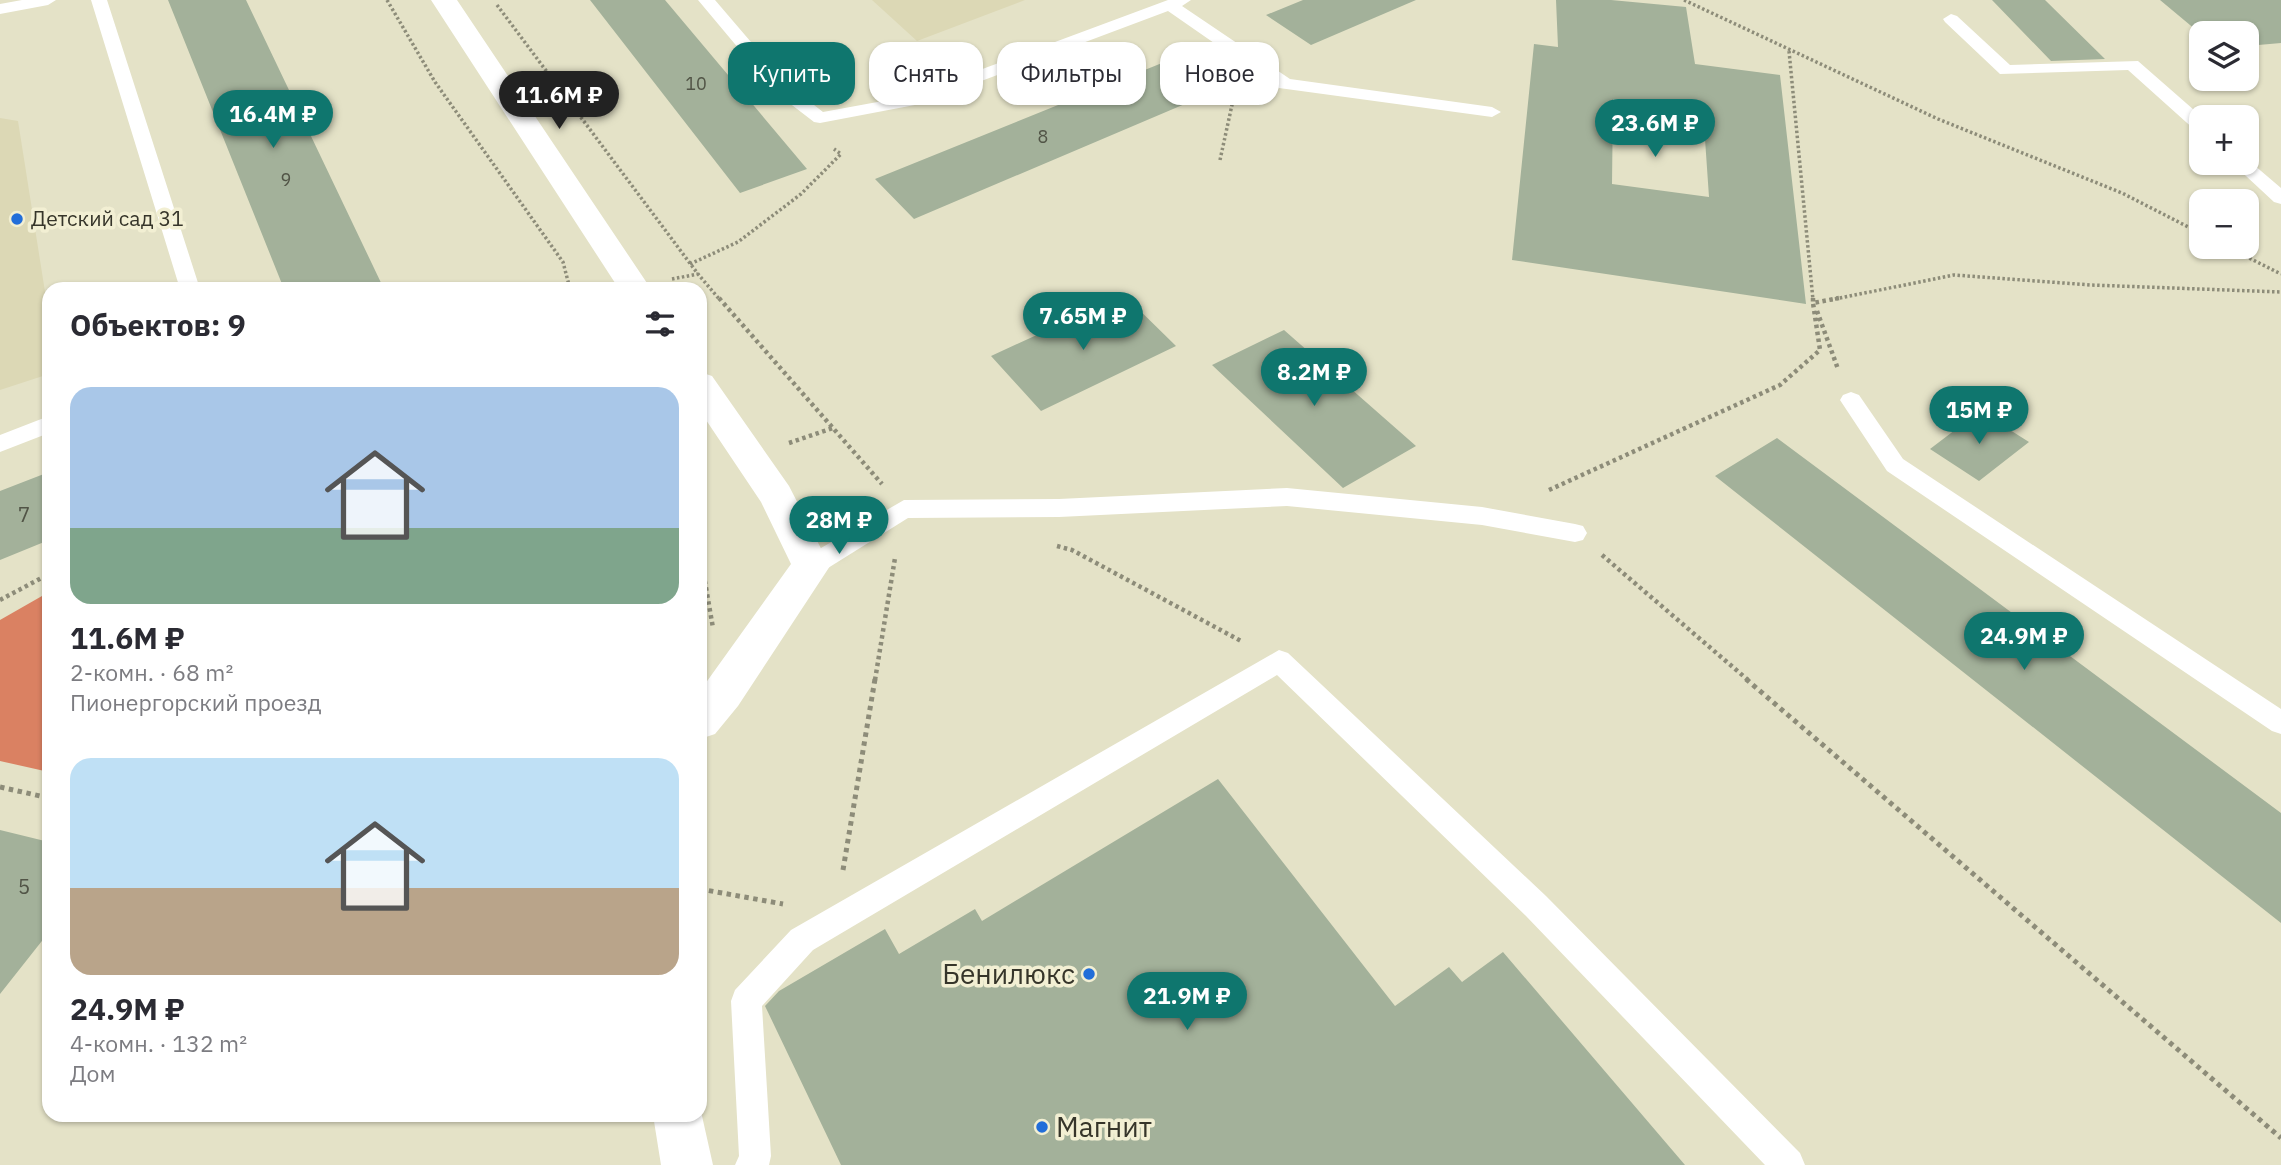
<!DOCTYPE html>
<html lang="ru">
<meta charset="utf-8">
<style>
body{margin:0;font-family:"IBM Plex Sans",sans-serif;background:#f2f2f3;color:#2b2b33;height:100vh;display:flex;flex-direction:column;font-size:26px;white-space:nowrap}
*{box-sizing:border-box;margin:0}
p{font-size:23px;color:#7c7c81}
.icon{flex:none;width:38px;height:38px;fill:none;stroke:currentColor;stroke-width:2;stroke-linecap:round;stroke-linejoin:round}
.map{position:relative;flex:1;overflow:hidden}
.panel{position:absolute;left:42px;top:282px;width:665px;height:840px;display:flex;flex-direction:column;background:#fff;border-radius:21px;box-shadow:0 2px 5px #0004}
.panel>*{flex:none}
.top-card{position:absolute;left:728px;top:42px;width:665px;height:63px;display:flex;gap:14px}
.buttons{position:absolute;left:2189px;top:21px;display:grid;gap:14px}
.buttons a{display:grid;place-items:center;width:70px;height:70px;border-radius:14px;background:#fff;box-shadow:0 2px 5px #0004;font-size:35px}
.price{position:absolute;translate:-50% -60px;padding:0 16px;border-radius:24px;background:#0f766e;color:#fff;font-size:23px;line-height:46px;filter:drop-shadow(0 2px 4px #0008)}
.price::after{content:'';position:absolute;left:50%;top:42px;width:21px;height:16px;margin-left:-10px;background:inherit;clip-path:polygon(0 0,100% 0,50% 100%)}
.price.on{background:#222;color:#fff}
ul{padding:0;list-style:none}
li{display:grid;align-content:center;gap:14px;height:371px;padding:0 28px}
li span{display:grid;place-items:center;height:217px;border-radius:21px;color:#555}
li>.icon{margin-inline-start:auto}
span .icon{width:126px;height:126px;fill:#fffc;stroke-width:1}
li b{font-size:30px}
h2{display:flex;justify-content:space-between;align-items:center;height:84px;padding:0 28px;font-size:30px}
.tag{padding:0 24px;border-radius:21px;background:#fff;box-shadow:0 2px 5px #0004;font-size:24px;line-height:63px}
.tag.on{background:#0f766e;color:#fff}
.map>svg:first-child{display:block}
.built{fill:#dcd8b5}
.forest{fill:#da8162}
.building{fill:#a3b19a;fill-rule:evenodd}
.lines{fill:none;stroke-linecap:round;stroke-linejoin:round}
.path-far2{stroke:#8d8c79;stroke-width:3.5;stroke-dasharray:2.5 2.5;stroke-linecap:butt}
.path-far1{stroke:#8d8c79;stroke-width:4.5;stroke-dasharray:3.5 3.5;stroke-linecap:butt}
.path{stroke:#8d8c79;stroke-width:5;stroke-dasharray:4.5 4.5;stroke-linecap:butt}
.service{fill:#fff;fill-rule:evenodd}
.minor{fill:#fff;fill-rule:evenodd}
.poi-dot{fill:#226ed9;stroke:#f2efd3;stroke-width:2.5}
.labels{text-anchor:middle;stroke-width:7;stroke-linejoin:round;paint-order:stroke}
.far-number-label{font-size:18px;fill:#515446}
.far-poi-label{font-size:21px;fill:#36352a;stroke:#f2efd3;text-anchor:start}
.number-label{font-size:21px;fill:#515446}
.near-poi-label{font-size:28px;fill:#36352a;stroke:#f2efd3;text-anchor:end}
</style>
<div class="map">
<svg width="2281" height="1165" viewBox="0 0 2281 1165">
<rect width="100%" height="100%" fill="#e4e2c7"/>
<!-- built -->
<path class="built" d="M872,0h153l-108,41z
M0,118l18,3 31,196v57l-49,16z"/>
<!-- forest -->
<path class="forest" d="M49,592v180l-49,-11v-141z"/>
<!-- building -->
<path class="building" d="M168,0h78l138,289h-100z
M590,0h75l142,169 -67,24z
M1303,0h113l-105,45 -45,-30z
M1556,0h55l75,7 9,57 85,11 26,229 -294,-44 22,-216 24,3zM1613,99l90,11 6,87 -97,-13z
M1992,0h53l60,59 -54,2z
M2160,0h121v43l-34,3v-13l-45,2z
M1162,63l44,32 -292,124 -39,-40z
M1124,295l52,51 -135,65 -50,-55z
M1284,330l132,116 -73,42 -131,-123z
M1980,411l49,31 -50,39 -49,-32z
M1777,438l504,375v110l-566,-447z
M49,472v68l-49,20v-69z
M1218,779l177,227 54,-39 13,15 41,-30 182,213h-844l-76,-159 14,-15 106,-62 14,25 76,-45 7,12z
M0,830l49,12v90l-49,62z"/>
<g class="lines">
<!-- path-far2 -->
<path class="path-far2" d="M387,0l48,82 128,180 7,27
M1684,0l254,119 184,74 80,41
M497,5l201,269 22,26
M1789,51l24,249
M1220,160l15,-69
M2227,247l54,27
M690,264l48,-22 63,-48 40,-40 -7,-5
M672,279l26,-5
M1830,300l124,-25 137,10 190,7"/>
<!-- path-far1 -->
<path class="path-far1" d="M719,298l163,186
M1813,298v5
M1817,311l21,58
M789,443l44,-15
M1549,490l231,-105 40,-35 -7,-47 26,-5
M1057,546l15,4 169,91
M700,553l13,75
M1602,555l146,125
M0,600l49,-26
M875,680l20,-122"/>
<!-- path -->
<path class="path" d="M1746,679l535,459
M0,787l49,11
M843,870l32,-191
M700,889l83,15"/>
<!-- service -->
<path class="service" d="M22,0h34l-8,5 -48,9v-10z
M91,0h16l93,289h-20z
M698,0h17l72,84 36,28 87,-16 258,-96h23l-9,6 108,73 202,28 9,5 -9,5 -213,-29 -111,-77 -248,93 -100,19 -6,-1 -39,-30z
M1951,14l6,2 53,49 128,-4 64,56v15l-6,-1 -68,-61 -128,4 -55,-52 -2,-3z
M2247,159l34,29v16l-7,-2 -42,-39h15z
M1851,392l8,3 44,64 378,250v25l-9,-3 -385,-260 -47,-71 3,-5z
M49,416v17l-49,19v-17z
M1287,488l195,19 93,17 8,2 4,7 -4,7 -8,2 -93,-17 -195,-19 -228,11 -151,1 -88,55 -9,3 -9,-3 -3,-7 3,-7 102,-59 155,-1z
M1279,650l9,3 258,243 254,257 5,12h-40l-239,-249 -249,-241 -464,275 -51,56 9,150 -2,9h-34l4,-9 -8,-155 4,-11 56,-60z"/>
<!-- minor -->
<path class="minor" d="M431,0h26l194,289h-32z
M700,372l12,4 77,110 41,80 -92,140 -23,28 -15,5v-48l91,-127 -30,-62 -61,-91z
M700,1107l13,58h-52l-8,-50h47z"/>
</g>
<!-- markers -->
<g class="poi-dot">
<circle cx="17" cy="219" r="7"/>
<circle cx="1089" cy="974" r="7"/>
<circle cx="1042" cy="1127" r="7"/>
</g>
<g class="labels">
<!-- far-number labels -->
<g class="far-number-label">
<text x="696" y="90">10</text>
<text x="1043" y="143">8</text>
<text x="286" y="186">9</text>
</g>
<!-- far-poi labels -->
<g class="far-poi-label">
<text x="31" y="226">Детский сад 31</text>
</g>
<!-- number labels -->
<g class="number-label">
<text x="24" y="522">7</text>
<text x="24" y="894">5</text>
</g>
<!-- near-poi labels -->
<g class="near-poi-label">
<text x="1075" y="984">Бенилюкс</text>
<text x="1056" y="1137" text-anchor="start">Магнит</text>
</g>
</g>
</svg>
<div class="buttons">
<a><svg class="icon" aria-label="layers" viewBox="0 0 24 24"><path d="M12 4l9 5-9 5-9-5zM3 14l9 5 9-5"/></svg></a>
<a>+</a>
<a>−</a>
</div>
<b class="price on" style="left:559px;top:131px">11.6M ₽</b>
<b class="price" style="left:273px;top:150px">16.4M ₽</b>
<b class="price" style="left:1655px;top:159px">23.6M ₽</b>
<b class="price" style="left:1083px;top:352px">7.65M ₽</b>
<b class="price" style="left:1314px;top:408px">8.2M ₽</b>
<b class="price" style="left:1979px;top:446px">15M ₽</b>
<b class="price" style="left:839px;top:556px">28M ₽</b>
<b class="price" style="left:2024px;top:672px">24.9M ₽</b>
<b class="price" style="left:1187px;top:1032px">21.9M ₽</b>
<div class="top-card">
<a class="tag on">Купить</a>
<a class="tag">Снять</a>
<a class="tag">Фильтры</a>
<a class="tag">Новое</a>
</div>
<section class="panel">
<h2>Объектов: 9<svg class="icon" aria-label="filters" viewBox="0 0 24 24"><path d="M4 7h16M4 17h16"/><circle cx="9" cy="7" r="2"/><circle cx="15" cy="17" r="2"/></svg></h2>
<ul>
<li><span style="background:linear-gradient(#a9c7e8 65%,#7fa58c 0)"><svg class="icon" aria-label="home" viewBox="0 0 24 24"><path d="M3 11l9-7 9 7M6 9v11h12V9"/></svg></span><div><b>11.6M ₽</b><p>2-комн. · 68 m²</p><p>Пионергорский проезд</p></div></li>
<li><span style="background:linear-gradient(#bfe0f5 60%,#b9a48a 0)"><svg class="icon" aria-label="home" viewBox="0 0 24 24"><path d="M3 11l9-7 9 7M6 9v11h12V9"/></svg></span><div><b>24.9M ₽</b><p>4-комн. · 132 m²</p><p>Дом</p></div></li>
</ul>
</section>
</div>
